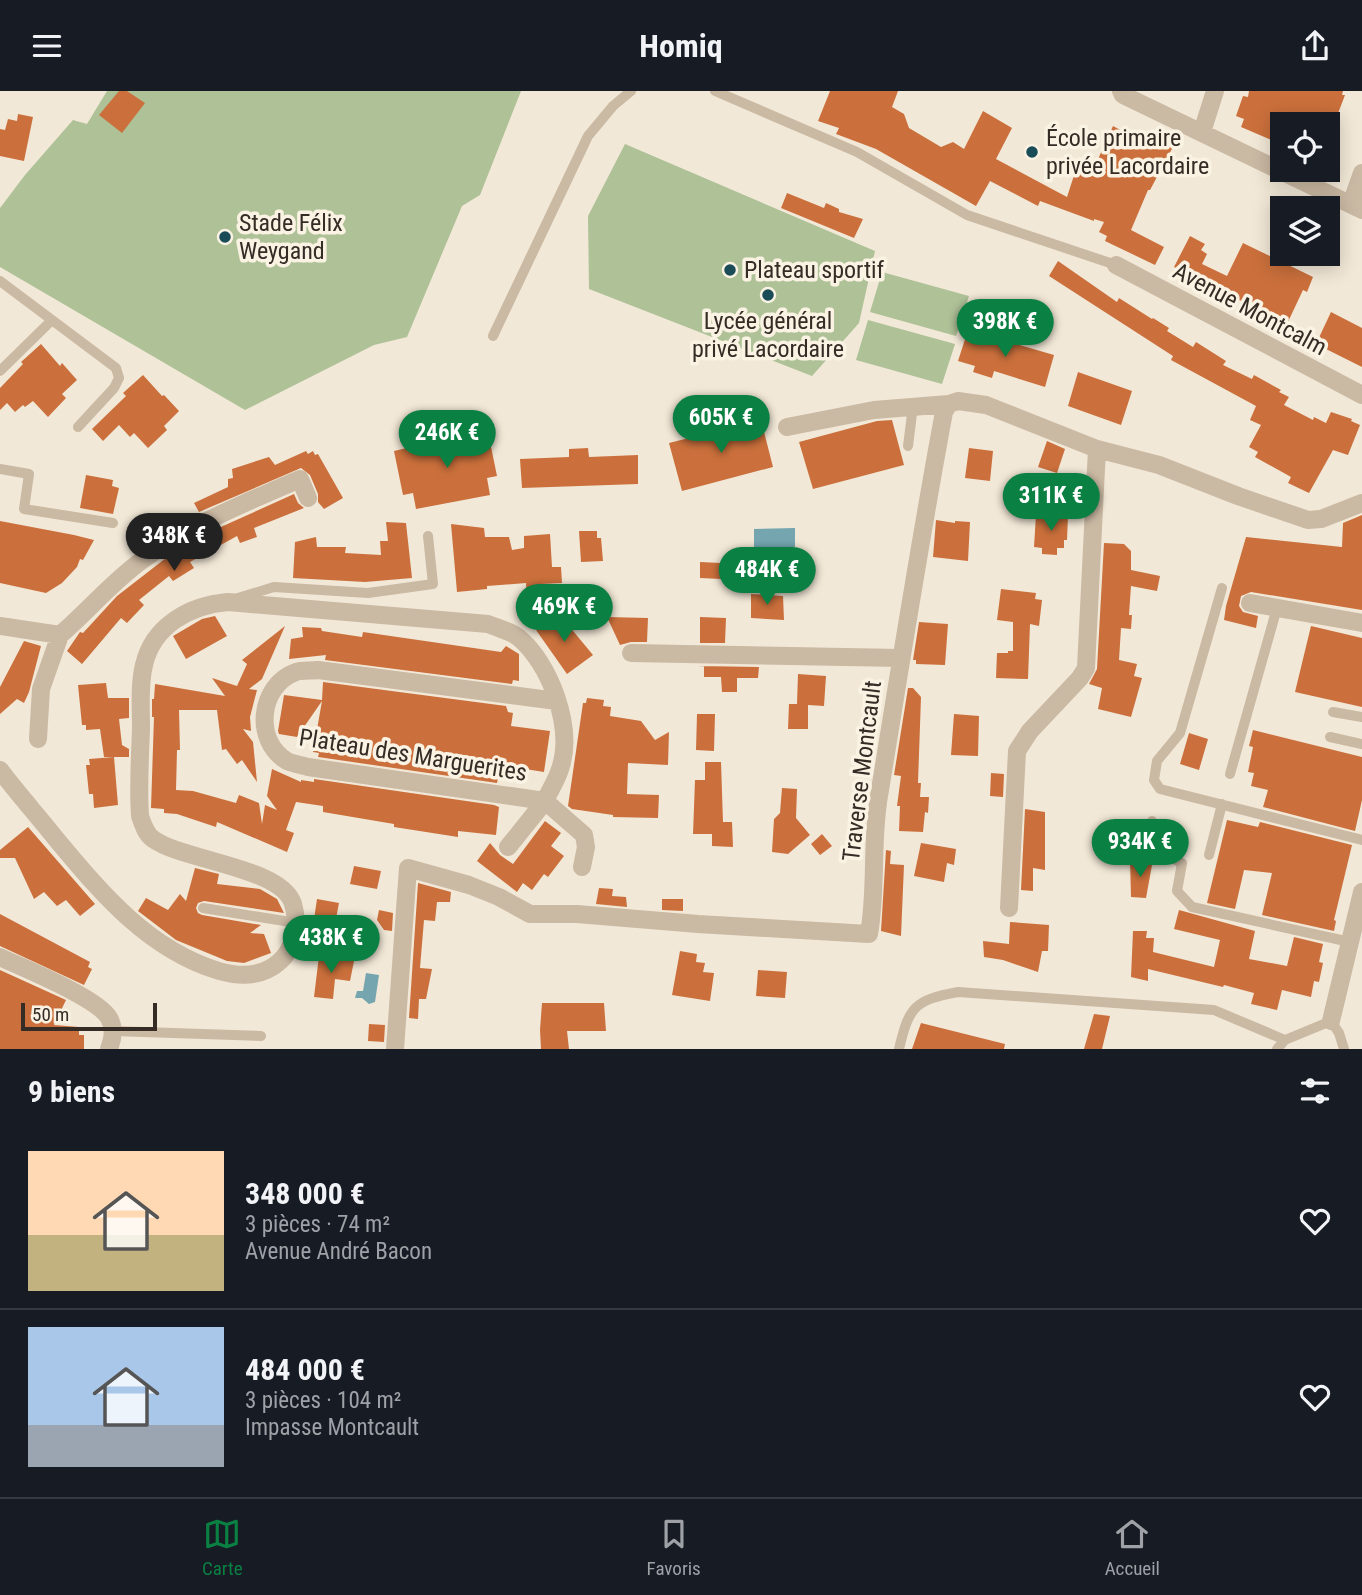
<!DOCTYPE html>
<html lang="fr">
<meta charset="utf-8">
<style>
body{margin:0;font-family:"Roboto Condensed",sans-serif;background:#242831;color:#f1f3f6;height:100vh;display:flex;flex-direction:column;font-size:26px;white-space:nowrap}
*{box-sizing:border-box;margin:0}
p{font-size:23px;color:#9ea1a6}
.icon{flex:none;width:38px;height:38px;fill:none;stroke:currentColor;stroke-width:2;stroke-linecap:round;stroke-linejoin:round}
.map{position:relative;height:958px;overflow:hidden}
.drawer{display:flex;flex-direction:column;background:#171b24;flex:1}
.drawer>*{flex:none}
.tools{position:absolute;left:1270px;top:21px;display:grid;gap:14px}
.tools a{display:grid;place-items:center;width:70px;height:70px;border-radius:0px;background:#171b24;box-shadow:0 4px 18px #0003;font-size:35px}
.scale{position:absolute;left:21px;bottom:18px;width:136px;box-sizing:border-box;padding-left:7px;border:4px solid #342c25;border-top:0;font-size:19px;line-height:24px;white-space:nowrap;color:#342c25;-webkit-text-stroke:5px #faf2e3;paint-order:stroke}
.price{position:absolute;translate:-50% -60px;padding:0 16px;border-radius:24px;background:#0b8043;color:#fff;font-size:23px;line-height:46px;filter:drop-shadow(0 2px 4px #0008)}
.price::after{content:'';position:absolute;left:50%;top:42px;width:21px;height:16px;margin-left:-10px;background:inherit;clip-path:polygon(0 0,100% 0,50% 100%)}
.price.active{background:#222;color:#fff}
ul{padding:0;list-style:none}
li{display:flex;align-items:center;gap:21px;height:175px;padding:0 28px}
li+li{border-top:2px solid #363941}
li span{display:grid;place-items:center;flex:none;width:196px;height:140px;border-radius:0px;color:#555}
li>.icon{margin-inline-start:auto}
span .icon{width:84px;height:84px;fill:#fffc;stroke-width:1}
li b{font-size:30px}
h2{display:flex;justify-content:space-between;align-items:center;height:84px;padding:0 28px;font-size:30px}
header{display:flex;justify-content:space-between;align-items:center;height:91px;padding:0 28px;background:#171b24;font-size:32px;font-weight:700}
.tab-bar{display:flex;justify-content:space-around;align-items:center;height:98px;border-top:2px solid #363941;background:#171b24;font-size:19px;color:#9ea1a6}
.tab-bar a{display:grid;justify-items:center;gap:4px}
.tab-bar .active{color:#0b8043}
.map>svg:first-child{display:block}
.green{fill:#aec197}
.water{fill:#75a6b0}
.building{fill:#cb703c}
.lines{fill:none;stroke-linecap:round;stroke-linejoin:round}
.service{stroke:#cab9a3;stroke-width:10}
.minor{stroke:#cab9a3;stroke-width:18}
.poi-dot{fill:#1a4c57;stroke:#faf2e3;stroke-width:2.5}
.labels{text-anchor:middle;stroke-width:7;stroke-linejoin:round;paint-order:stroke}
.poi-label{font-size:24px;fill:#342c25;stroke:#faf2e3;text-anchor:start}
.street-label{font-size:24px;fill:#342c25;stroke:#faf2e3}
</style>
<header><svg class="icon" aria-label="menu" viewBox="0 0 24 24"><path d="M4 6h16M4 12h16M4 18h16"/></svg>Homiq<svg class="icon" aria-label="share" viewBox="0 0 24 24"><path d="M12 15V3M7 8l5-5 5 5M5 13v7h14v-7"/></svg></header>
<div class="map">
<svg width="1362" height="958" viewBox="0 0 1362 958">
<rect width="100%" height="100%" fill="#f2e8d7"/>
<!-- green -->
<path class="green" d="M107,0h414l-41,104 -18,11 -55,131 -33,8 -129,65 -245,-143v-59l25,-33 48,-55 14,4z
M625,53l250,107 -16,72 -47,53 -223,-87 -1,-73z
M882,181l87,24 -13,40 -86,-24z
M868,229l87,24 -13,40 -86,-24z"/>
<!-- water -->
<path class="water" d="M795,437v19l-41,1v-19z
M366,882l13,2 -4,27 -6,2 -7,-6h-7l2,-7h6z"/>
<!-- building -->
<path class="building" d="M119,0h8l18,12 -23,30 -23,-18z
M830,0h68l-6,16 12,7 5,14 32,19 12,-5 11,7 19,-38 29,17 -16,31 71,38 11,-34 16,5 19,-42 11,6 33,4 17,9 -24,45h-2l-17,40 33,17 -9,18 -50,-24 2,-5 -8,-4 5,-10 -10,-3v2l-54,-20 -2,5 -48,-25 -14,25 -100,-57 -40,-15 3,-6 -21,-7z
M1249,0h94l-1,4h3l-11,29h-51v21l-42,-18 3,-8 -8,-3 7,-20 5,1z
M18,23l15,3 -9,44 -24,-5v-27l5,1 3,-11 9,2z
M787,102l37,15 2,-5 13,6v3l24,7 -9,19 -73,-30z
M1190,145l15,8 -4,6 6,4 -5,10 25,12 16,-33 70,34 -6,15 -4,-2 -16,34 -113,-57z
M1058,170l59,41 2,-4 33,21 1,-1 16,10 -2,3 26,16 3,-5 30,19 -3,4 29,14 2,-4 27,15 -2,2 10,5 -5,8 29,15 1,-3 12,6 5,-11 21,7 -1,2 9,4 -12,30 -15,-5 -24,43 -21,-10 3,-6 -36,-20 3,-5 -9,-5 12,-22 -11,-5 6,-14 -85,-46 2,-4 -124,-80z
M1331,221l31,16v39l-46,-23z
M968,239l86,25 -9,32 -51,-16 -2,7 -19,-6 2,-6 -17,-5z
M41,253l19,22 2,-3 15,17 -15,14 4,4 -18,19 -15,-16 -8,6 -2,-2 -8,7 -8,-9 -7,7v-22l23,-24 -2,-2z
M1078,281l54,19 -11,34 -53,-19z
M143,284l19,21 2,-1 15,16 -15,15 3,4 -19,18 -14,-15 -4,4 -11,-12 -16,16 -11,-12 34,-33 -3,-3z
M761,329l12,47 -91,24 -13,-48z
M892,329l12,45 -91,24 -14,-47 78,-21z
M488,341l9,44 -10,2 3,17 -74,14 -3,-16 -10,2 -9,-44 63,-15z
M1047,350l18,8 -8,24 -19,-6z
M588,357l1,9 49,-2v29l-116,4 -2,-29 49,-2v-8z
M969,357l24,3 -3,30 -25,-3z
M306,360l2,3 5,-3 2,4 3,-1 25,44 -19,11 -6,-7v-8l-8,-19 -9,-7 -102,44 -5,-9 34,-16v-8l5,-1 -1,-9 37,-12 6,8z
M86,384l27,5 -1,6 7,2 -6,26 -33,-6z
M294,403l4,9 6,5 -50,20 3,9 -17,6 -3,-7 -47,26 4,6 -21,13 -4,-5 -30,24 5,5 -17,18 -6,-5 -39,46 -15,-13 13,-19 3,1 34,-37 49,-38 57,-32z
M1044,422l24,2 -1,25h-3v8h-7v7l-15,-1v-6l-8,-1 2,-32h8z
M1362,424v95l-111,-18 -10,4 -2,10 4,6 15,4 -2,12 -32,-8 2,-14 20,-69 96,10 1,-24z
M936,429l19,3v-2l15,1 -2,39 -35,-4z
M0,430l74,14 20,5 -11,20 -3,-1 -3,8 -15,16 -16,10 -46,-10z
M386,431l20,1 6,55 -47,4 -72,-4 2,-36 21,-5 1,10h29l-1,6 36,2 -1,-14h8z
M451,433l33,4 1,9h24l3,13 12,-2v-12l26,-2 2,33h9l1,16 -21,1 10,16 -24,1 -1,-18 -39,3v3l-30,3z
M579,440h18v7h4l2,23 -22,1z
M1104,452l20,1 7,7v19l29,6 -3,15 -26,-5 -2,29h3l-1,14 -10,-1 -2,32 18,4 -3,12 8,2 -11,39 -33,-8 4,-21 -13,-4 8,-15z
M700,471l21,1v16l-21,-1z
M1001,498l35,4 -1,6 7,1 -3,26 -9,-2 -2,55 -32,-1 1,-25h11v-2h5v-29l-16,-2z
M751,503l32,2 1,24 -33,-2z
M559,523l34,41 -26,19 -31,-44z
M215,525l12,20 -41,23 -13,-23 29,-17z
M607,526l41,1 -1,24h-16l-11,3z
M700,526l26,1 -1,25h-25z
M919,531l29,2 -3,41 -29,-1v-4h-3z
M285,535l-23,53 -13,10 8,1 -7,27 1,14 -8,-2 10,13 4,40 -15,-22 -5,4 -11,-15 -4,1 -5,-40h-38l1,40h-3l-1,40 17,1 43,12 3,-8 20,8 3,21 3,-19 12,5 -10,-14 5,-27 29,13v-2l13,2v-3l180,26 5,2 -3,28 -38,-4v6l-64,-10v-3l-71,-12v-6l-27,-4 -10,28 8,3 -7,19 -70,-30 -1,5 -39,-13 -13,-1v-4l-13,-1 3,-91h-2v-18h2l1,-15 70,12 -13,-18 25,8 10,-22 -5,-4z
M1311,535l51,12v69l-67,-15z
M302,536l19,1 1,3 40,6 1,-5 138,20 5,-6 13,8v27l-6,-1 -1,4 -187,-24 1,-5 -37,4 2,-20 12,-2z
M24,550l17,5 -12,46 -5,11 -7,-4 -17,15v-27z
M699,575l60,1 -1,11h-21v14h-15l-1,-15h-17v-11z
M798,583l28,2 -2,30 -16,-1v24h-20l1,-25h11h-3z
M323,591l183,24 2,6 5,1 -2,13 39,5 -6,41 -38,-6 -2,13 -6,-1 -1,5 -179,-26 1,-4 -6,-1 9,-51 -25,36 -18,-3 -1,-3 6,-36 38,5z
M106,592l2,15h21v20l-10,1 3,26 7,4v8h-15l4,48 -24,3 -1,-14h-4l-3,-29h4l-1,-6 25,-2h-10l-4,-28 -14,1v-5h-4l-4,-40z
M908,597h5l8,9 -3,86h3l-1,14h9l-1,16 -3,-1 -2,20 -24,-1 1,-25h-3l4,-30 -7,-1z
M587,607l17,2 -1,6 8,1 -1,9 31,5 14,19 14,-8 -1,33 -40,-2 -1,31 32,1 -1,23 -45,-1v-2l-41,-6 -4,-3 15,-103h3z
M697,623h18l-1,37 -18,-1z
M954,623l25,2 -1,40 -27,-1z
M1253,639l109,27v43l-7,31 -92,-24 5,-17 -17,-4 3,-13 -6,-1 5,-25 -4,-1z
M1189,642l19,6 -9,31 -19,-6z
M705,671h16l2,60h9l1,25 -21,-1v-12h-19l2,-54h10z
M991,682l13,1 -1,23 -13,-1z
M782,697l15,1 -1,29 14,17 -22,19 -16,-2 2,-33 6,-6z
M1025,718l20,3v58l-12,-2v23l-12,-1z
M1227,729l31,7 2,-5 92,23 -18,75 2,1 -2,10 -72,-16 10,-42 -28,-3 -9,39 -28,-6z
M545,730l16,12 -10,13 13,10 -16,21 -4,-3 -12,16 -9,-7 -6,9 -40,-31 13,-18 10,12 13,9z
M28,736l67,77 -15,12 -14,-16 -9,6 -13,-14 -10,7 -19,-41h-15v-8z
M822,743l10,12 -12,9 -9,-11z
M921,752l35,6 -2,16 -7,-2 -3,19 -30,-6z
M886,759l5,1 -1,13 14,1 -3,71 -20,-5z
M1130,768l22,6 -6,33 -15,-1z
M354,775l27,5 -4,18 -27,-5z
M195,777l24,6 -2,10 43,5 17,10 7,14 -80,-12 -6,2 -2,5 2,5 4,2 59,10 -11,8 14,1 7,19 -27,10 -17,-2 -51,-21 -38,-29 8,-13 22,12 12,-16 6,7z
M418,792l33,9 -1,10h-13l-2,19 -11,-1 -4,48 12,1 -6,30h-7l-1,20 -9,-1z
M599,797l14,1 -1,7 14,1 1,10 -31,-3z
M317,808l22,4 -5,26 -21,-3z
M662,808h21v12l-21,-1z
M379,819l14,3 -1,18 -8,-1 -7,-10z
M1179,819l76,21 -6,28 38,7 7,-29 29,7 -4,18 4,1 -4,19 -5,-1 -3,16 -29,-7 -5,20 -26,-6 3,-11 -30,-8 -1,2 -75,-18v12l-17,-4 2,-46h14l-1,7h8l-1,14 61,15 6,-27 -46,-11z
M0,823l90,48 -2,5 4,2 -8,16 -84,-39z
M1010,831l39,3 -1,26h-6l-4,21 -35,-12 -19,-3 -1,-16 26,3z
M680,860l17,3 -1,8 9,1 -2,9 11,1 -4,28 -38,-6z
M319,865l35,5 -4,20 -15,-2 -2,20 -19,-2z
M0,879l66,30 -12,25 25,2v8h5v14h-84z
M758,879l29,2 -2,26 -29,-2z
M542,912h62l2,28h-39l2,18h-28l-1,-19z
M1094,923l16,2 -8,33h-18z
M921,932l84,21 -1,5h-92z
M369,933l16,1 -1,17 -16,-1z"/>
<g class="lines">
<!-- service -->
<path class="service" d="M715,0l142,61 110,63 149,50
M0,190l116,87 3,10 -5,10 -36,39
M493,245l95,-200 25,-30 18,-15
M0,280l51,-50
M908,355l5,-40
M0,378l29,5 -5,35 89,14
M1222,497l-42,145 -23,28 -3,19 6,9 202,51
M238,507l36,-11 94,6 65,-9 -5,-48
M1333,621l29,5
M1330,646l32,7
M1230,683l47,-166
M1152,730v28l30,14 -5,28 15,16 158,35
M1209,764l13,-51
M203,817l94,15
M113,940l148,5
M899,958c10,-42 15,-49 59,-57l256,18 71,30
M1277,958l8,-9 46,-19 8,12 5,16"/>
<!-- minor -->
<path class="minor" d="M1121,0l2,4 239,115
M1202,41l13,-41
M1351,113l11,-31
M1116,174l246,130
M787,336l87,-17 75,-6 9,-3 28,4 111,44 62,16 79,31 70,24 13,-1 41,-16
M1250,512l112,20
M0,535l60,9c28,-24 51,-52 81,-74 48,-36 104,-58 159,-82l8,19
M631,562l270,5
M38,648l3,-50 19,-54
M0,679c18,24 38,46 57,70 45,54 92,110 162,131 21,6 43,6 60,-9 16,-13 20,-39 14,-58 -11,-37 -110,-43 -140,-65 -8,-6 -10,-15 -13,-23 -2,-29 0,-58 1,-87 0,-20 -2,-44 3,-64 9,-40 47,-60 84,-63l260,22c10,4 22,7 30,13 32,26 55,89 43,129 -3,12 -11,24 -16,35l-237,-34c-6,-2 -15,-3 -21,-6 -34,-20 -28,-76 9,-89 6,-2 15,-1 22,-2l239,31
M508,756l37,-46 39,34 2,12 -4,20
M1009,817l8,-157 13,-20 50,-53 6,-10 11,-219
M0,866c23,11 98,41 109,61 6,10 4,21 0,31
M1331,930l31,-129
M395,958l13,-181 61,17 30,12 31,17h47l121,10 171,10c8,-45 2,-92 10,-138 21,-128 41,-256 65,-384l5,-8"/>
</g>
<!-- markers -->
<g class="poi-dot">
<circle cx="1032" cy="61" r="7"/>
<circle cx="225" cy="146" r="7"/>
<circle cx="730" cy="179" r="7"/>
<circle cx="768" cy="204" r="7"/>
</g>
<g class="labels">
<!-- poi labels -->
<g class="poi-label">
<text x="1046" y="55">École primaire<tspan x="1046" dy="28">privée Lacordaire</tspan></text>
<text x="239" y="140">Stade Félix<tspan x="239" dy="28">Weygand</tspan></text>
<text x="744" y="187">Plateau sportif</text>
<text x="768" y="238" text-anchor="middle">Lycée général<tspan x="768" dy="28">privé Lacordaire</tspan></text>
</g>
<!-- street labels -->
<g class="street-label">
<text transform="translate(1250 218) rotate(28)" y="8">Avenue Montcalm</text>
<text transform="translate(413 664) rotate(9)" y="8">Plateau des Marguerites</text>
<text transform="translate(862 680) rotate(-83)" y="8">Traverse Montcault</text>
</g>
</g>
</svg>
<div class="tools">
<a><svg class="icon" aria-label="locate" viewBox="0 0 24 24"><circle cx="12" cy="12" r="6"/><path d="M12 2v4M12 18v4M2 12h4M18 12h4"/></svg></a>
<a><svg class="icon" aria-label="layers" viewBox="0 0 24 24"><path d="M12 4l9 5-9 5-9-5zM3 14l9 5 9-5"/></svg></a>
</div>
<div class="scale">50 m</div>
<b class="price" style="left:1005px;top:268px">398K €</b>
<b class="price" style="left:721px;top:364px">605K €</b>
<b class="price" style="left:447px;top:379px">246K €</b>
<b class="price" style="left:1051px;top:442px">311K €</b>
<b class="price active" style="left:174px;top:482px">348K €</b>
<b class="price" style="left:767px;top:516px">484K €</b>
<b class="price" style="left:564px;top:553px">469K €</b>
<b class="price" style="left:1140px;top:788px">934K €</b>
<b class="price" style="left:331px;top:884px">438K €</b>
</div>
<section class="drawer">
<h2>9 biens<svg class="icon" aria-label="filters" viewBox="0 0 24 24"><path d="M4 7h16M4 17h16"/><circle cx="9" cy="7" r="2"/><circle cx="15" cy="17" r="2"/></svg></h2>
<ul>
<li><span style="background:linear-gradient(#ffd9b3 60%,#c2b280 0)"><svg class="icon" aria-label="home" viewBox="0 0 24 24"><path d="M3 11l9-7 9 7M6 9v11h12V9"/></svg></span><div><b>348 000 €</b><p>3 pièces · 74 m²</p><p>Avenue André Bacon</p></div><svg class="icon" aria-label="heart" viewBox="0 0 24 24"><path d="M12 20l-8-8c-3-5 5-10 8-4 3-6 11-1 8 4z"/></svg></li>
<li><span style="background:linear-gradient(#a9c7e8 70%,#9aa5b1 0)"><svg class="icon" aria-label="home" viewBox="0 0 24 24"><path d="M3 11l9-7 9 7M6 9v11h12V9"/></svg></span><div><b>484 000 €</b><p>3 pièces · 104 m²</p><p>Impasse Montcault</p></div><svg class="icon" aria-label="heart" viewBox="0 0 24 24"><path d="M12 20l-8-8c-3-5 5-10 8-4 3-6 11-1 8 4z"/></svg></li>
</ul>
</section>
<nav class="tab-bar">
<a class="active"><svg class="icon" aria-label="map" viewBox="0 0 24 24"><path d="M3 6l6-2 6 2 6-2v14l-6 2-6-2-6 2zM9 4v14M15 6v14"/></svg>Carte</a>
<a><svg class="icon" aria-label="saved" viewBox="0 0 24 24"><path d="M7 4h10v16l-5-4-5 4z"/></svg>Favoris</a>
<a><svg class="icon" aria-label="home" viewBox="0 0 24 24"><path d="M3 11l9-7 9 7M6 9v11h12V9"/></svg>Accueil</a>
</nav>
